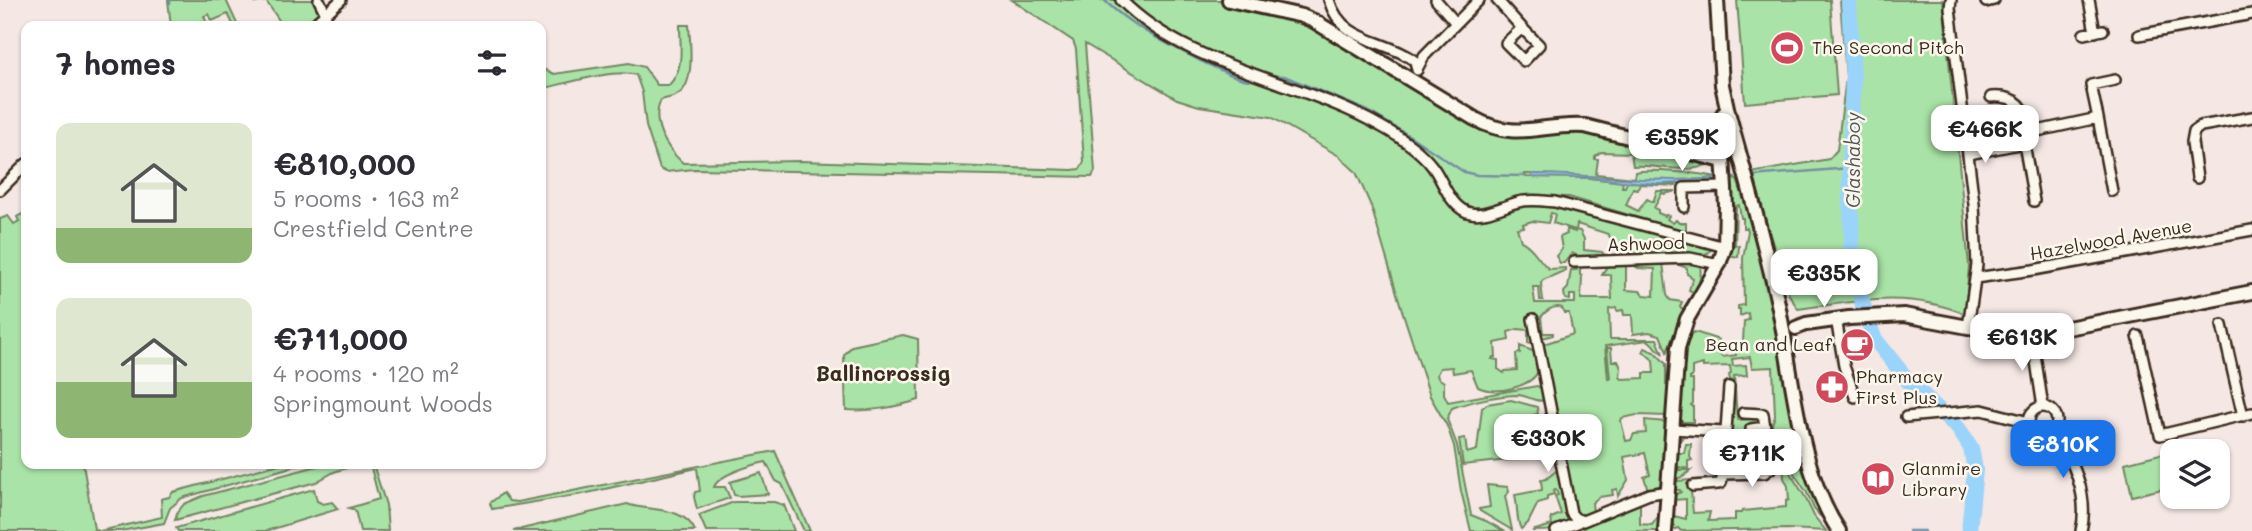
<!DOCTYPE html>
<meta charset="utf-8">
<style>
body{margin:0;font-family:Mali,sans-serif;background:#f2f2f3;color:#2b2b33;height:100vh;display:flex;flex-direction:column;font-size:26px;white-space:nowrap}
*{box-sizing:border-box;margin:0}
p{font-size:23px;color:#7c7c81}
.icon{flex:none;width:38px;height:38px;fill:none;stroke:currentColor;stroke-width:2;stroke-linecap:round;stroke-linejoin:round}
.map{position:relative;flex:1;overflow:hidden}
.sheet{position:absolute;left:21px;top:21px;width:525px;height:448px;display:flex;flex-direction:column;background:#fff;border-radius:14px;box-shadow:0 2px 5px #0004}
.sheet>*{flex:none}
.fabs{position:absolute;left:2160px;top:439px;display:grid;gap:14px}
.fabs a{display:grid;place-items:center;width:70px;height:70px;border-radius:14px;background:#fff;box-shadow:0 2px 5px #0004;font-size:35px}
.price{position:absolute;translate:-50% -60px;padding:0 16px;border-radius:14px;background:#fff;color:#222;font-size:23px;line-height:46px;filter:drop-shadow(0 2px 4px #0008)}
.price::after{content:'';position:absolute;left:50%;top:42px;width:21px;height:16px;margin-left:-10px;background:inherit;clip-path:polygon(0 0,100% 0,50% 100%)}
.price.on{background:#1a73e8;color:#fff}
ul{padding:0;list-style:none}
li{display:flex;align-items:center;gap:21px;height:175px;padding:0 35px}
li span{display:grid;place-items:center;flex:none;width:196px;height:140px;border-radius:14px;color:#555}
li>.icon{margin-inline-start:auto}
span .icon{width:84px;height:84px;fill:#fffc;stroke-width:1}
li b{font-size:30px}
h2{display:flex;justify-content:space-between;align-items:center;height:84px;padding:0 35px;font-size:30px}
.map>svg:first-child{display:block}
.green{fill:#aae3a7;stroke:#728662;stroke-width:2}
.water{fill:#9bd4fb;stroke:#7590a3;stroke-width:2}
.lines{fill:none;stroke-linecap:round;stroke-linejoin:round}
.stream{stroke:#7590a3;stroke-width:2.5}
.river{stroke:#9bd4fb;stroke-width:16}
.street-casing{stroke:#3b2a1e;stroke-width:14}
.secondary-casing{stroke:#3b2a1e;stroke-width:18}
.street{stroke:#fbf7ec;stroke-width:9}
.secondary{stroke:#fbf7ec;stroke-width:12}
.labels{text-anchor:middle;stroke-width:5;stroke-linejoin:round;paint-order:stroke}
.poi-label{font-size:18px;fill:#3b2a1e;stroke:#fbf7ec;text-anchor:start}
.street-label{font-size:18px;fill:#3b2a1e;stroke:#fbf7ec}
.water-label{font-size:19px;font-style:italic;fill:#535455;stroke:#fbf7ec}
.quarter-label{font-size:21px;font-weight:bold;fill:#3b2a1e;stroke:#fbf7ec}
</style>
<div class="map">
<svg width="2252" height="531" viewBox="0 0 2252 531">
<rect width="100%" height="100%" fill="#f4e7e4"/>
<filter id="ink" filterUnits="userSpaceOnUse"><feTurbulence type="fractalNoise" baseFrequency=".0143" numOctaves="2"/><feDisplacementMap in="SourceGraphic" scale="14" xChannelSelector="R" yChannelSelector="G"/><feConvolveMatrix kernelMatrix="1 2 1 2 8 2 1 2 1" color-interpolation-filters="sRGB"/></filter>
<g filter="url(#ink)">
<!-- green -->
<path class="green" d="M168,0h58l12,26h-4l-6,-12 -16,7 -3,-7 -5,2 4,10h-37z
M254,0h61l4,16 -12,10h-24l-17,-25 -11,2z
M1012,0h104l5,6 76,48 49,22 118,46 21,11 36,26 26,40 11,13 10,5 13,1 42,-12h31l158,42 -4,5 -8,2h-67c-8,-7 -20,-11 -25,-21l-31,-10 -1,6 4,1 4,8v11l18,2 4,5h-26l-8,-4 -8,10h-4l-4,-7 6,-7 -2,-12 7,-3 -1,-5 9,3 1,-2 -23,-7 2,-9 -4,-1 -3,10 -16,-2 -9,3 1,3 -7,1 4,13c12,5 17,19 28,28l16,-1 1,2 -23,10 -2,3 2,17h-3l-1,-13h-6l2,16h40v-8h-5v5l-5,-1 -1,-7 4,-4 3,-18h6v-3l3,-1v9l2,1 -1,23h31l-1,-24h-9l5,-9 19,-2v26l14,1 4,4 10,1 1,-27 -17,-1 -6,-4 31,-1 4,32 3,5 12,2 -2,5 3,2c3,-7 8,-9 10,-17l-4,-2 4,-12 -6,-4v-6l-13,-5 24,1 2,2c4,18 -12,40 -19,56l-4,1v4l-10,25 -7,-17 -11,-3 -16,2 -1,-19h-8l-1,-5 -6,1 -1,-3 -7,1 1,30h47l6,15 -15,-14 -43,6 3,33 2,-1 -3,-30h4l1,13h6l3,7 -1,9 2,2 22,-1v-5h10l-1,-13 -10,-9 2,-3 11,5 10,11v21h4l-1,28 -2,3 -30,-1 -15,3 -1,3 5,20 5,-1 3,-6 12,-1 -1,-13 21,2 -4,63 -14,5 -4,-13 6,-2 -5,-22 -21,4 4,23 -10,16 -1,-7 -5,1 1,5 -14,2 -7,6 1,9 -10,4 -6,-1 -2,-4 -34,-166 32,-11 -4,-21h-5l-2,-5c-8,-3 -16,3 -21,9l2,16h10v2l-10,3 -3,-2 -5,-23 -5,2 4,24 -3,5 -3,-1v-13l-10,-1 -10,3 1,8 -14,3 1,14h-3l-1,2 6,1v9l6,4 1,-2 12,-1 -1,-16 4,-1v-7l15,6 4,18c-8,18 -44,25 -61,17l-7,-17 -18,3 -1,-6 -12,1 -3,6 1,4 6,4v12l4,8 89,-16 6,3 3,11c-11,3 -17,-4 -27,-5 -20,0 -48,6 -67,13l-5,11 10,26 14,70 15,6 18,10h-33l-10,-40 -7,-45 -7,-20 -17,-30 -29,-89 -30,-101 -15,-34 -17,-16 -68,-39 -72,-11 -22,-7 -92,-55 10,127 -3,6 -398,-8 -28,3 -6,-3 -14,-43 -4,-34 -6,-17c-21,-7 -72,9 -95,14v-21l13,6 75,-11 15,4 13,18h12c16,-17 11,-38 11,-60h9c1,19 7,60 -12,70 -4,3 -11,3 -16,5 -11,22 5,48 22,63l118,-2 271,9 8,-1 4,-7 -8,-113 -3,-8z
M1126,0h93l83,19 171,104 102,6 79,19 53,16c-15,11 -55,0 -74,2l-2,-13 -30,-1 -6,4v3h3l-2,15 38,4 1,-6c12,-3 72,1 83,6 -64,6 -128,-4 -193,-4l1,3 63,1 34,4 -1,5h3l2,-5 49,2v2l-36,-2 -3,5 -4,-1 -7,17 12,6 9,-12 6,3 4,-11h19l-11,3 -3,-1 -8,15 4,2v3l7,3 1,-1 3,1 -2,3 6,4 3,-3 3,3h7v9l-117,-35 -49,-1 -38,11h-11l-8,-3 -9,-11 -18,-30 -10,-9 -24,-20 -34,-19c-82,-33 -173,-58 -242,-115z
M1737,0h93l7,95 -92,8z
M1840,0h103l26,266 -4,48c-56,-24 -108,-13 -167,-5l-10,-16 -37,-120 78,-14 8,-9 9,-73z
M1732,179l5,1 23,65 50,237 14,35 -4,-1 -6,-7 -7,-16 -23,-35 -2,-5 -5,-2 -5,-27 3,-8 -2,-49 -21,1 -2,-11 -18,2 1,7 13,-1 1,10 -13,1 3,42 1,2 11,-1v-3h8l2,2 -1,5 -9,2 1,6 12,3 3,33 -4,2 -29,1 -5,-6 4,-72 3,-1 -1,-10 -3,-1 -1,-5 2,-1 -1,-8 -27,1v-3l-11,3v10h-2v3h3v23l-2,2 2,1v16h-10l-3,-4 2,-57 8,-27 5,-2 24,8 -1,12 4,5 14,-2 1,-11 6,-1 1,-22 5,-1 -1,-7 -8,3v-7h-2v-3l6,-1 -1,-47 5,-27 -1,-3h-4v-10h-2l-2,-13 -3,1 -1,39 4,1 -1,11 -9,-2 3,-11z
M26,212v252h57l11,65 5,2h-99v-312l8,-3 6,8 5,-3 -2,-4z
M903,335l15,4 1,61c-24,7 -47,12 -73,10l-2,-55 8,-9z
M1511,400l26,7 1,7c-9,1 -13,6 -21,8l2,19 3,3 6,-1 1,5h-13l2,11 -55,6 -4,-26 6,-1 2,15 10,-3 5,-42 5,-4z
M1680,438h2l-3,4v11h5l2,-9h5l-1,13 2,3 -4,1v8l-9,-2v3h12l-8,7 -5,1v3l12,-1 3,33 17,-1 -2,9 27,-1v-7h6l1,-2 44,-4v-6l3,-1 -1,-14 -4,-8 -1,-13 -4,-5 -1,-6 26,41 10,21 12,15 -38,-2 -107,2 -3,-3 -9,3 5,-5v-10l12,3v-20l-12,1v-5l7,-3 -1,-2h-5l2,-46z
M775,451l35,80h-6l-22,-47 -6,-3 -10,-19c-14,3 -47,12 -52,25h11l5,11 -33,11 -3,-12 1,-5 5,-1 -3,-23 -114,26 -91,15 -2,-6 13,-10 6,8 8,1z
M2164,453l7,34 -39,9 -7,-33z
M279,464h23l-120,34 -12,10 -6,15 -43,8h-21l62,-14 -1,-18 8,-2 4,-5z
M325,464h34l-25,8 -18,10 -141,38 2,-7 7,-9 19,-8z
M370,464h3l13,41 2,26h-28l-5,-21 -6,-2 30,-9z
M1556,471l3,2 9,51c-9,7 -24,7 -36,7l20,-6 -1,-7 10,-4 -6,-18 3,-1 -2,-5 -3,1 1,3 -7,2v4l-9,3 -10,20 -7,6c-5,-8 -3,-23 -6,-34l27,-5 -1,-10 5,-1z
M761,473l7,21 -30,2 -4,-1 -4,-13z
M1487,485l21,2 1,5 -4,4 7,34 -32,-19 -1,-2 11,-2z
M314,489l3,12 6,3 9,-2 6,7 -72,22h-88l-2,-3z
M1640,500v24l12,1 5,-7h3l1,13h-79l6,-10z
M734,502h40l10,3 10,26h-88l-7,-16z
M627,504c22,8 57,1 68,27h-182z"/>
<!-- water -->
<path class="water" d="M1532,174c63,0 124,10 186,4l1,3 -60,3 -70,-6 -57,-1z"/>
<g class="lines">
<!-- stream -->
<path class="stream" d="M170,0v3
M1104,0c29,28 65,45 101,63 17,7 33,18 51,17
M1269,76h15l84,35 45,27 51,34 13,3 48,1
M1752,176l98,-8
M1732,178h3
M1909,531h15"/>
<!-- river -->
<path class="river" d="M1849,0l4,77 -3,91 2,81 10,53 12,36 35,44 49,46 13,20 4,22 -6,61"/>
<!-- street casing -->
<g class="street-casing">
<path id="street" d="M319,0l7,14
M1121,0c69,70 179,79 261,127 18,10 37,22 50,39 11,14 17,39 35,46 16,6 36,-6 51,-10 13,-3 25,-1 37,0l170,45
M1329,0c13,44 56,38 86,61l2,9
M1436,0l19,22
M1497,0l25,28
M1951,0l-1,8 24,196 3,61 -9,62
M2089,0l6,32
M1986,2l8,-2
M312,26l29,-26
M1522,28l17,17 -15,16 -18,-18z
M2084,34l19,-4
M2139,35l113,-21
M1417,69l7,-13 55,-56
M1991,97c27,-2 34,10 41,35
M2098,118l14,73
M2024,143l10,58
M1969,154l55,-11 4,-10 70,-15 -7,-33 24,-5
M2197,178l-5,-36 2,-11 7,-5 51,-9
M0,190l26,-26
M1684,207v-19l41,-1
M1574,262l116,-4 29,6
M1975,278l58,-8 219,-40
M1533,319l38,194 4,5 8,3 66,-27 19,-3
M1837,324l7,42 11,31
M2222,325l21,91
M2032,335l11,72
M2138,336l22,99 92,-22
M1729,387l-6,87 41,-1 7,-5 -8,-54 -20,-1
M2029 421a14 14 0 1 1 28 0a14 14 0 1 1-28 0Z
M1906,417l76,-7 47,12
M1672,429l52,3
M1751,429l14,-2
M2054,430c18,29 36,65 27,101
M1693,486l25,-2 3,-1 2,-9
M1556,531l21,-8v-3"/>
</g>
<!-- secondary casing -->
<g class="secondary-casing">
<path id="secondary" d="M1229,0l73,16 12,5 161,98c41,23 67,4 110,7l138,35
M1717,0l5,85 6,27c17,62 35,124 49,187 16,74 20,168 62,232
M1796,328l10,-4 43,-6 55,-3 64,12 64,8 220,-43
M1665,531l13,-183 9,-29 32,-55 6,-17 1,-42 -5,-81 2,-10 5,-2"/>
</g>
<!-- street -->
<use href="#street" class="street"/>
<!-- secondary -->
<use href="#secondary" class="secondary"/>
</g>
</g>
<!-- icons -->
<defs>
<g id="stadium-disc" transform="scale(1.75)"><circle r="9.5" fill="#d1495b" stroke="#fbf7ec"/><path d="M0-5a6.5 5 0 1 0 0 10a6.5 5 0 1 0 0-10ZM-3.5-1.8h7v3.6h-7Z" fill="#fff"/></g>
<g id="cafe-disc" transform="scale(1.75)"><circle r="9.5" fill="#d1495b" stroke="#fbf7ec"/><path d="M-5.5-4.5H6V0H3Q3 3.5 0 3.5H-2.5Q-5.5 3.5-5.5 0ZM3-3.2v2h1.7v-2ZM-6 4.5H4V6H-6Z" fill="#fff"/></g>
<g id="pharmacy-disc" transform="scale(1.75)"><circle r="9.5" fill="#d1495b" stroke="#fbf7ec"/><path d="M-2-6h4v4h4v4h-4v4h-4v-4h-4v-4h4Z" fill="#fff"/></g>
<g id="library-disc" transform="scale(1.75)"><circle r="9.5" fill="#d1495b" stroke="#fbf7ec"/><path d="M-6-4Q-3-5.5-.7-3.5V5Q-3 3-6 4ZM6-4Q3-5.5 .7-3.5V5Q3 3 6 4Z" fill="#fff"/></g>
</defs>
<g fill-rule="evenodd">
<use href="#stadium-disc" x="1787" y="48"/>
<use href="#cafe-disc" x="1857" y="345"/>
<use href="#pharmacy-disc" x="1832" y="387"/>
<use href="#library-disc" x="1878" y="479"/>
</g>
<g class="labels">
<!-- poi labels -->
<g class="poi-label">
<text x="1812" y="54">The Second Pitch</text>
<text x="1832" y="351" text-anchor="end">Bean and Leaf</text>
<text x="1856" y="383">Pharmacy<tspan x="1856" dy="21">First Plus</tspan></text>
<text x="1902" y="475">Glanmire<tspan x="1902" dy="21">Library</tspan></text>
</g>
<!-- street labels -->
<g class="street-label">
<text transform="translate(2111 240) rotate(-10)" y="6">Hazelwood Avenue</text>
<text transform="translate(1646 244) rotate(-2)" y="6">Ashwood</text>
</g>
<!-- water labels -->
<g class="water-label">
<text transform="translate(1853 160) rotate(-90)" y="7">Glashaboy</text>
</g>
<!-- quarter labels -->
<g class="quarter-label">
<text x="883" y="381">Ballincrossig</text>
</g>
</g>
</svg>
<div class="fabs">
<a><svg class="icon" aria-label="layers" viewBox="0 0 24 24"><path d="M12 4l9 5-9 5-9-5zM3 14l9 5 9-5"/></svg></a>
</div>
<b class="price" style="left:1985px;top:165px">€466K</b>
<b class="price" style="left:1682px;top:173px">€359K</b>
<b class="price" style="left:1824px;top:309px">€335K</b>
<b class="price" style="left:2022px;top:373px">€613K</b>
<b class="price" style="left:1548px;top:474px">€330K</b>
<b class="price on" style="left:2063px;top:480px">€810K</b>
<b class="price" style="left:1752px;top:489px">€711K</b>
<section class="sheet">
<h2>7 homes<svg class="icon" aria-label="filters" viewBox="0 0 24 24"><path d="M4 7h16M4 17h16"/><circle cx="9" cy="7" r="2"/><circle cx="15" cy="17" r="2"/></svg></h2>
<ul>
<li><span style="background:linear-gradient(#dfe7d0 75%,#8fb573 0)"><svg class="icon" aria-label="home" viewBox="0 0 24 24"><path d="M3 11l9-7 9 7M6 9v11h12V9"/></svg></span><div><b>€810,000</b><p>5 rooms · 163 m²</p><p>Crestfield Centre</p></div></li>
<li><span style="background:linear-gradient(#dfe7d0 60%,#8fb573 0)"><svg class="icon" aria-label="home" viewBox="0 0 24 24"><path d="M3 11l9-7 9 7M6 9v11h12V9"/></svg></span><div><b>€711,000</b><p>4 rooms · 120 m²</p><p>Springmount Woods</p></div></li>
</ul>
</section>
</div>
